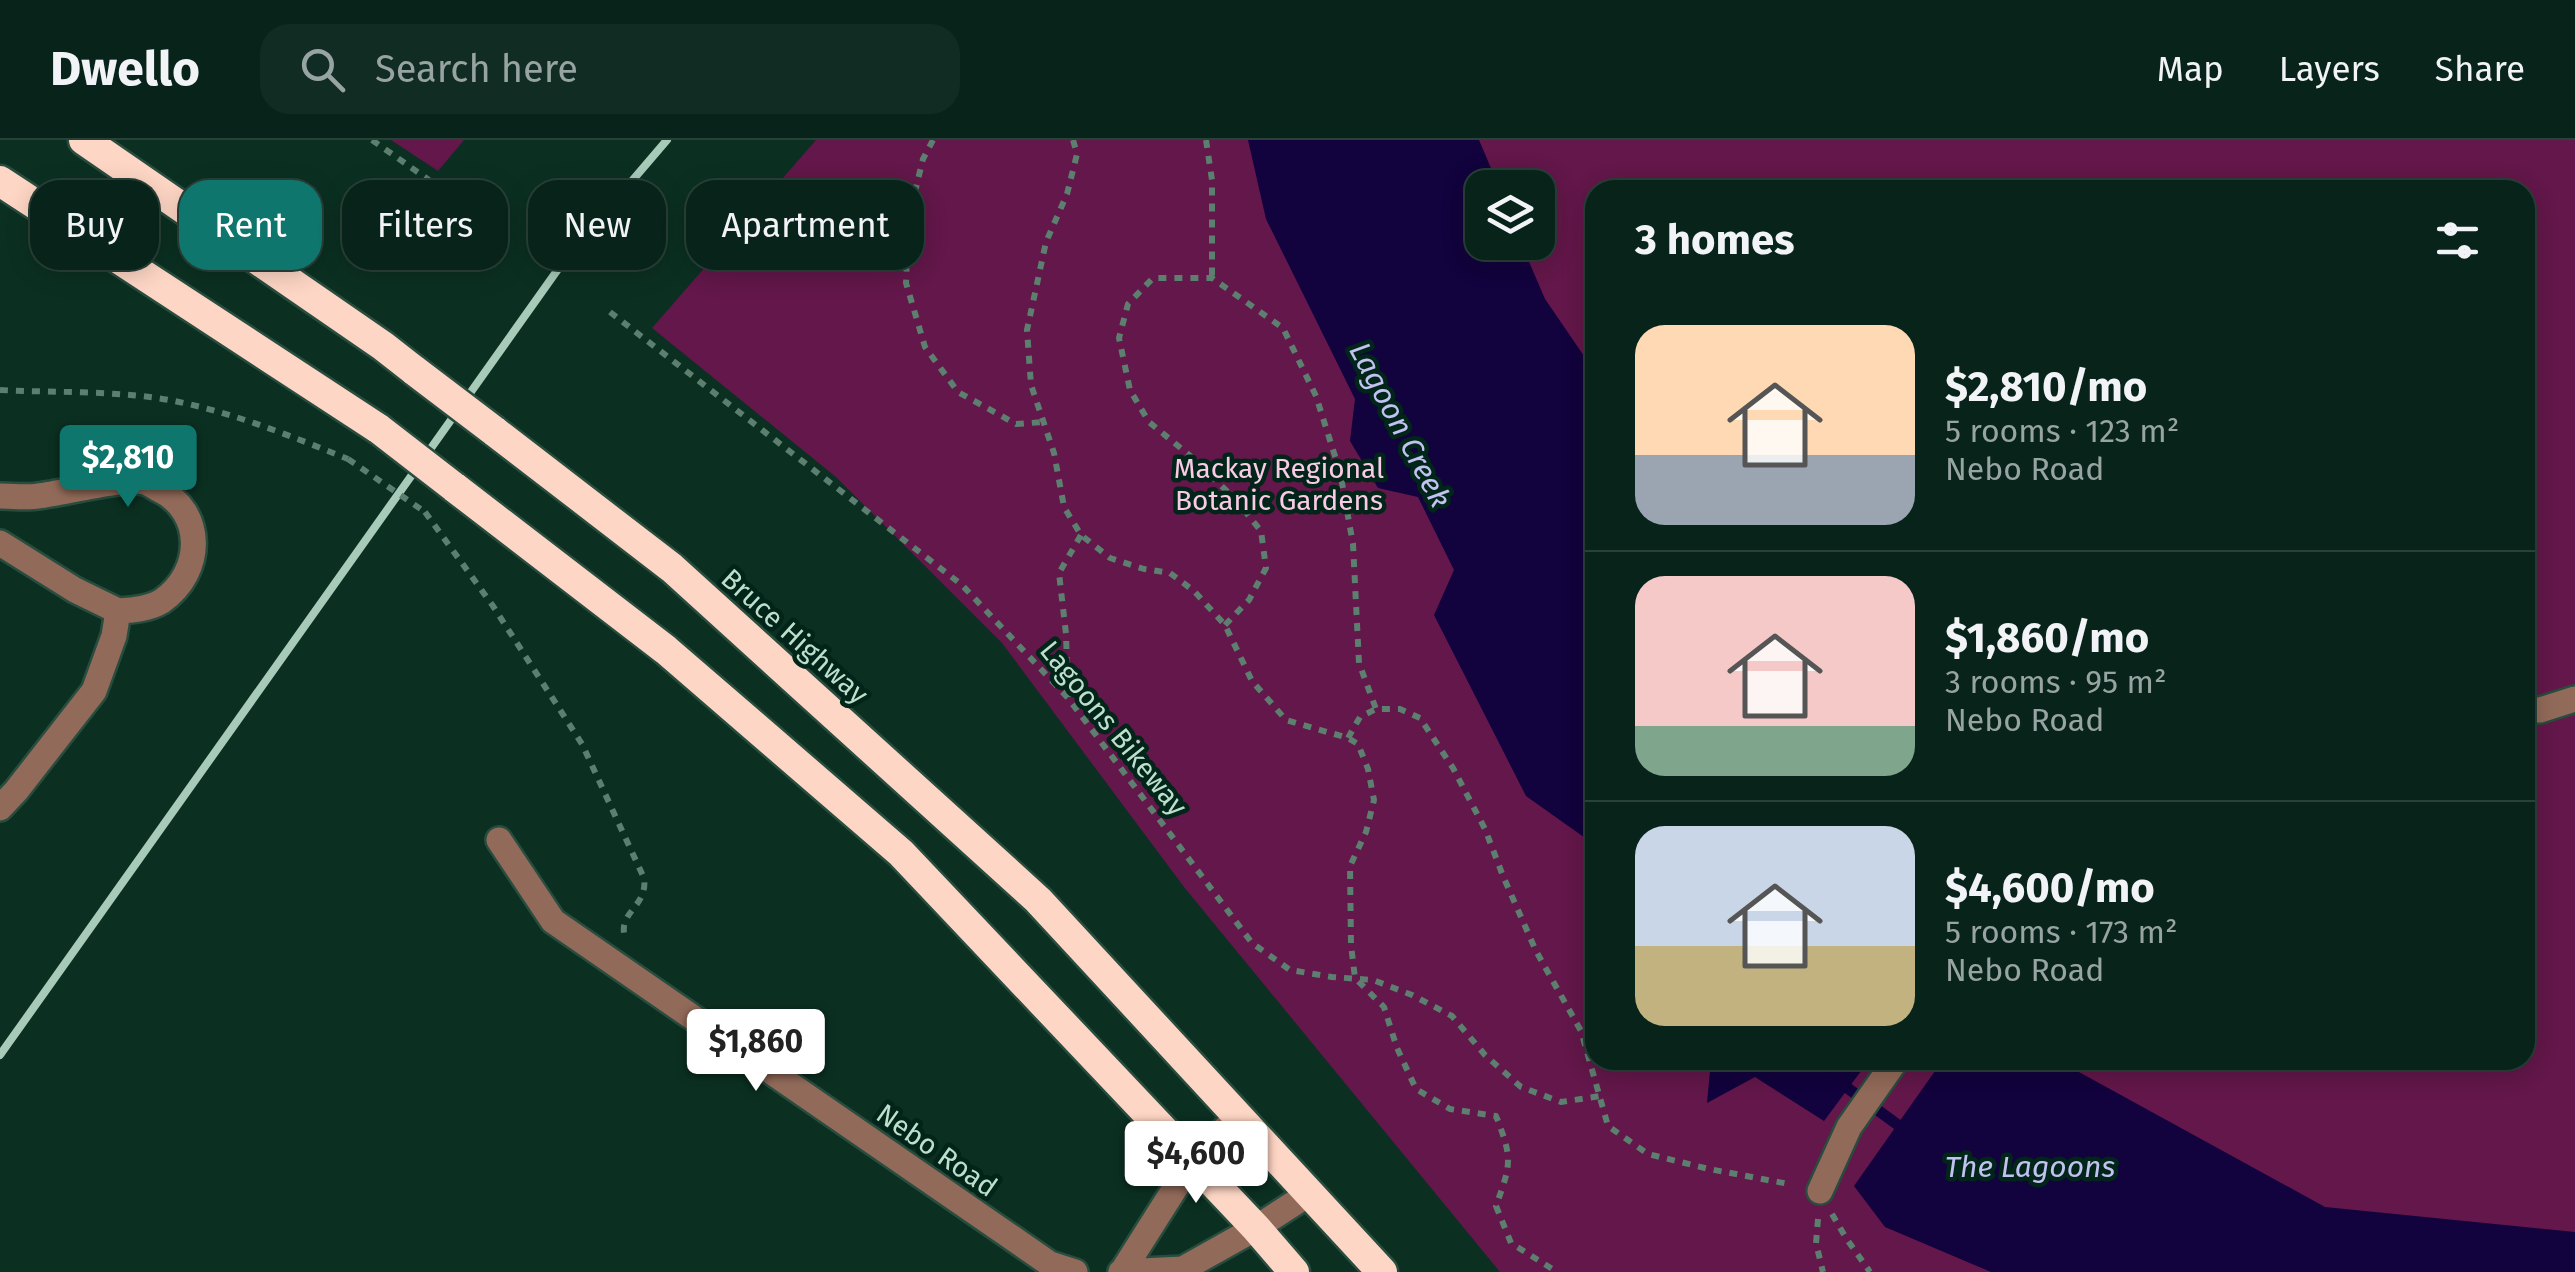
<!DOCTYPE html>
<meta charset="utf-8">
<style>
body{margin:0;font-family:"Fira Sans",sans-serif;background:#112c23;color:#f1f3f6;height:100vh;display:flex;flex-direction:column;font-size:38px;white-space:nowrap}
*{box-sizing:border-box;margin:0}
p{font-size:32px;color:#98a4a2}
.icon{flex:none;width:55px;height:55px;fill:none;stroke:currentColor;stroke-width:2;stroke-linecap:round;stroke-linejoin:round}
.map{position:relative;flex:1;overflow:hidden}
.drawer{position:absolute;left:1585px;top:40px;width:950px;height:890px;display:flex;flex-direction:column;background:#08241a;border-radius:30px;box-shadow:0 5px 25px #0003,0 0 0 2px #294139}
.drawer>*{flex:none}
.guide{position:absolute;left:30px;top:40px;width:950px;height:90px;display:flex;gap:20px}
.buttons{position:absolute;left:1465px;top:30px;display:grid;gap:20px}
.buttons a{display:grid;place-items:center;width:90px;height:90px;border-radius:20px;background:#08241a;box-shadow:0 5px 25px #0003,0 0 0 2px #294139;font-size:50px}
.price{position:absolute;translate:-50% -85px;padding:0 22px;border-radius:10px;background:#fff;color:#222;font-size:32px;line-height:65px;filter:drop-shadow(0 2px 5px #0008)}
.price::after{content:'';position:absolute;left:50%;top:60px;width:30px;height:22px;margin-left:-15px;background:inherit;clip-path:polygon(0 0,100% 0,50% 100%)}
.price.selected{background:#0f766e;color:#fff}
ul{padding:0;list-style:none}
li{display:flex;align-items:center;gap:30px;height:250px;padding:0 50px}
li+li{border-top:2px solid #294139}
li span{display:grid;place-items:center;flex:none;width:280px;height:200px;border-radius:30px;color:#555}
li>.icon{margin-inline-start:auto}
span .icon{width:120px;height:120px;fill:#fffc;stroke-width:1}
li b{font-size:42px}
h2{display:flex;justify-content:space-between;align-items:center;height:120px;padding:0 50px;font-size:42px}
.pill{padding:0 35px;border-radius:30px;background:#08241a;box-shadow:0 5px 25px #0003,0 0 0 2px #294139;font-size:35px;line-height:90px}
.pill.selected{background:#0f766e;color:#fff}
header{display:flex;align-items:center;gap:60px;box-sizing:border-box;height:140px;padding:0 50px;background:#08241a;border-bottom:2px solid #294139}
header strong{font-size:48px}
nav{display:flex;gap:55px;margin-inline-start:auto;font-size:35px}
.search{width:700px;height:90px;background:#112c23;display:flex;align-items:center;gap:25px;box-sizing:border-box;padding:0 35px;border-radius:30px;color:#98a4a2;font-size:38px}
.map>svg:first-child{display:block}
.green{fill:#63174a;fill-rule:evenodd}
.water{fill:#12023d}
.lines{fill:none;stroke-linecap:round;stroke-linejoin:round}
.stream{stroke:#12023d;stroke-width:11}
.minor-casing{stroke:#284c3e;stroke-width:30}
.highway-casing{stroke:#284c3e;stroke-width:35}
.path{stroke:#5c7f6f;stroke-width:6;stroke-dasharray:8 8;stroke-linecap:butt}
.minor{stroke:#926a59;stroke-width:25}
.highway{stroke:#fed6c5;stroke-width:30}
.rail{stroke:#a8cab9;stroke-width:8}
.highway-bridge-casing{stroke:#284c3e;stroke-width:35;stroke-linecap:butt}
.path-bridge{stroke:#5c7f6f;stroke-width:6;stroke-dasharray:8 8;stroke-linecap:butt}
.highway-bridge{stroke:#fed6c5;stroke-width:30}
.labels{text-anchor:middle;stroke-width:9;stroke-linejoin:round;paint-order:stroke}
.park-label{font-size:28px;fill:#fbcbe6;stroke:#012619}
.street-label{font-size:28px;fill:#bedfce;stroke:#012619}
.water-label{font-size:30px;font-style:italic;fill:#c1c2f0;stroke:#012619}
</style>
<header>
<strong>Dwello</strong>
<div class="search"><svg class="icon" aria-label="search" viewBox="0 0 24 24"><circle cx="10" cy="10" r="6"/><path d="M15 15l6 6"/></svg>Search here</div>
<nav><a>Map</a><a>Layers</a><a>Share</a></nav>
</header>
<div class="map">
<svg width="2575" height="1132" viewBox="0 0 2575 1132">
<rect width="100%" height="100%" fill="#0b3022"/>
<!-- green -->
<path class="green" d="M391,0h73l-26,31z
M816,0h1759v1132h-1075l-316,-385 -182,-244 -166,-166 -184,-149zM1482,48h56v54h-56zM1595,50h930v870h-930z"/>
<!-- water -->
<path class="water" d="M1248,0h231l20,47 -17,1v54l39,1 24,56 50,73v473l-69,-49 -92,-181 20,-45 -36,-73 -40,-9 -28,-47 5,-42 -89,-180z
M1711,920h156v3l-43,58 -69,-44 -48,26z
M1949,920h108l268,147 250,25v40h-584l-106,-45 -31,-41 81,-115z"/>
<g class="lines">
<!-- stream -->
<path class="stream" d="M1829,920l13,24 67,49"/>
<!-- minor casing -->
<g class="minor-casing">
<path id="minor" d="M0,356c13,0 26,2 38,0 27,-3 83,-19 107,-14 4,1 9,5 13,7 47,22 46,83 4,112 -13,8 -29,9 -44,10
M0,403l75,47 43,21
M2525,570h15l35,-11
M0,668l16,-17 78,-100 20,-55 4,-25
M499,700l54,81 497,343 25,8
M1820,1051l29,-64 47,-67
M1121,1132l62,-3 73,-41 54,-35
M1122,1132l69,-109 48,-48"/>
</g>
<!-- highway casing -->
<g class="highway-casing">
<path id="highway" d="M84,0l299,206 32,25
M0,41l379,248
M494,291l178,137 366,332 344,372
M454,347l212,163 235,203 355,375 38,44"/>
</g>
<!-- path -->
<path class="path" d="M372,0l118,83
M933,0l-10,19 -15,61 -2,63 19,64 33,45 58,32 28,-2
M1073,0l4,14 -10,40 -21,48 -19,88 4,55 23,68 10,54 17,28 29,23 34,11 26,4 24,18 31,34 27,56 34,39 62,18 10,6 10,25 6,31 -8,32 -16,34 1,79 4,33 29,29 13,41 19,41 34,20 46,7c17,43 15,48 0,90l15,37 46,29
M1206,0l6,40v98
M610,172l352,273 106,113 184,245 38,27 42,7 41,3 39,15 40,21 33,39 36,32 40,15 39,-6
M0,250c57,3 124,0 179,12 58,12 114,35 169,57
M425,372l68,94 89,138 62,134c4,27 -23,33 -20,55
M1225,485l24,-25 17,-32 -5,-37 -25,-31 -42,-41 -45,-37 -19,-32 -11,-52 9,-34 25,-26h59l71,50 33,68 24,76 13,72 6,119 17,46
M1068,557l-2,-63 -7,-61 22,-38
M1348,598l12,-21 16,-8h24l20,9 33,50 32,61 18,47 33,75 45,80 27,95 40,28 61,15 80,15
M1832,1074l14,24 24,34
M1818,1079l-2,24 7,29"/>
<!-- minor -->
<use href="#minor" class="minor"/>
<!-- highway -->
<use href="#highway" class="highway"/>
<!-- rail -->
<path class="rail" d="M0,915l566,-797 101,-118"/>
<!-- highway-bridge casing -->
<g class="highway-bridge-casing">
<path id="highway-bridge" d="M415,231l79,60
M379,289l75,58"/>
</g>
<!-- path-bridge -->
<path class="path-bridge" d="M348,319l77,53"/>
<!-- highway-bridge -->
<use href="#highway-bridge" class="highway-bridge"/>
</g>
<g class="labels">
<!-- park labels -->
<g class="park-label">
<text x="1279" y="338">Mackay Regional<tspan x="1279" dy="32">Botanic Gardens</tspan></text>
</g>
<!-- street labels -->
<g class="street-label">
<text transform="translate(795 496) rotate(42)" y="10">Bruce Highway</text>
<text transform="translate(1114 588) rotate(51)" y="10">Lagoons Bikeway</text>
<text transform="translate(937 1010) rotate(35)" y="10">Nebo Road</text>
</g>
<!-- water labels -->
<g class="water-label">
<text transform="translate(1400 285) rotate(62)" y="10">Lagoon Creek</text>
<text x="2030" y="1037">The Lagoons</text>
</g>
</g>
</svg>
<div class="buttons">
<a><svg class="icon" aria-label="layers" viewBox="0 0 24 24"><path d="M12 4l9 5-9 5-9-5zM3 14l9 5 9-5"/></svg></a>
</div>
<b class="price selected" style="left:128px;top:370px">$2,810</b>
<b class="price" style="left:756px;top:954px">$1,860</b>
<b class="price" style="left:1196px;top:1066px">$4,600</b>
<div class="guide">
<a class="pill">Buy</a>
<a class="pill selected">Rent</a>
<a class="pill">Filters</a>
<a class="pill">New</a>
<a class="pill">Apartment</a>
</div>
<section class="drawer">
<h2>3 homes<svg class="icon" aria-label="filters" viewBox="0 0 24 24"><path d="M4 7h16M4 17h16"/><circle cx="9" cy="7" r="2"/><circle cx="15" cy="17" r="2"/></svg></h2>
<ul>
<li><span style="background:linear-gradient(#ffd9b3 65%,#9aa5b1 0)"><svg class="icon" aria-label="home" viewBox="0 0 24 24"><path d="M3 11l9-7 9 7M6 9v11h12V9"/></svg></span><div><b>$2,810/mo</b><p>5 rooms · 123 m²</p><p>Nebo Road</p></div></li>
<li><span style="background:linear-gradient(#f6c9c9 75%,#7fa58c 0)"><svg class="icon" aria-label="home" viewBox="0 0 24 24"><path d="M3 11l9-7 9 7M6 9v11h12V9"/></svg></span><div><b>$1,860/mo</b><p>3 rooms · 95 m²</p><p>Nebo Road</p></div></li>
<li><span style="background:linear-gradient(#c9d6e8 60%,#c2b280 0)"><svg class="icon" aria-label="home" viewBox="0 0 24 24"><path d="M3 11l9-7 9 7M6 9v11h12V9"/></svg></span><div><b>$4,600/mo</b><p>5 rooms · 173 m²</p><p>Nebo Road</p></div></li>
</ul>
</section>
</div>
